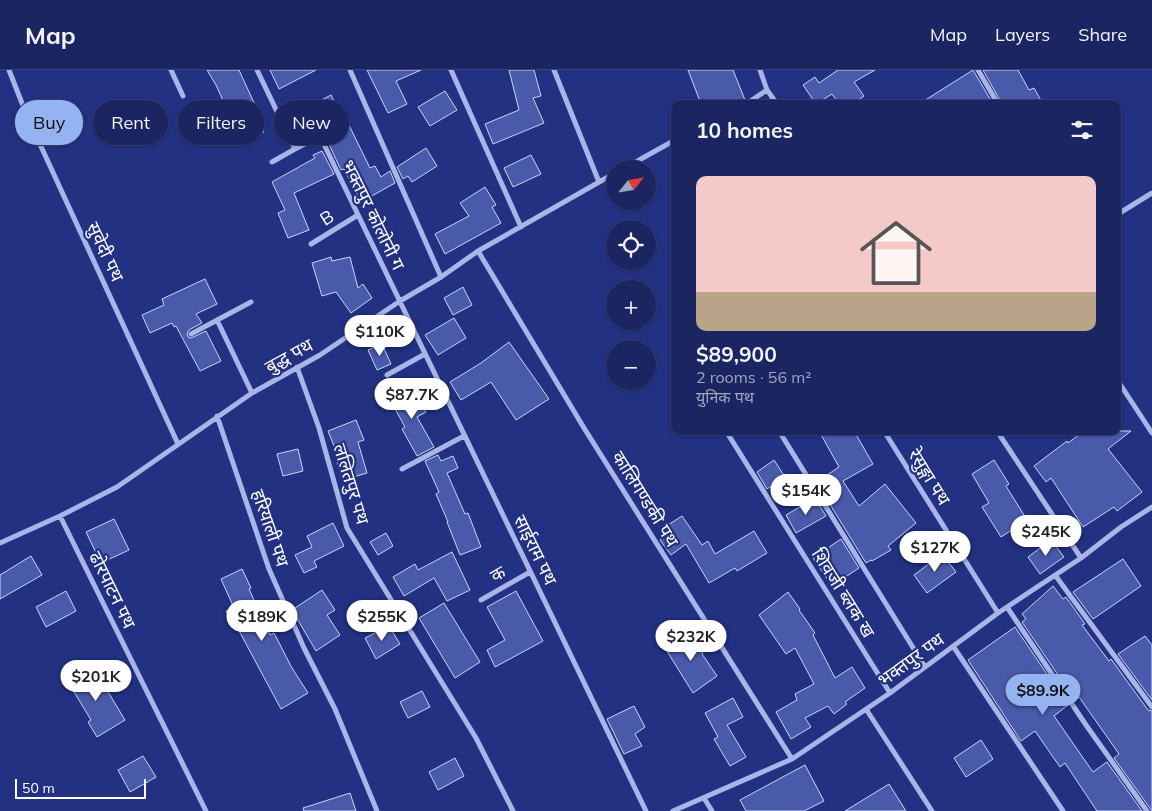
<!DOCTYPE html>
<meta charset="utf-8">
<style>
body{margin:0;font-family:Mulish,"Noto Sans Devanagari",sans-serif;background:#27316b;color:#f1f3f6;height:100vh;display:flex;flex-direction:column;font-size:19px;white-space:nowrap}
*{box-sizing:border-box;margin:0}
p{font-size:16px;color:#9fa5be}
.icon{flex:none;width:28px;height:28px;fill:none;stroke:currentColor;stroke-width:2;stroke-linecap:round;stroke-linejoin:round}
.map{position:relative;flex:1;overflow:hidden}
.details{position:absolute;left:671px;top:30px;width:450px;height:335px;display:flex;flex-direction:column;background:#1a2562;border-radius:10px;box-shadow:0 1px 4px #0004,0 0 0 1px #384277}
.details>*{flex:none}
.top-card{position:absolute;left:15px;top:30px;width:475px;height:45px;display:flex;gap:10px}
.needle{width:32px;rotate:60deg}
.controls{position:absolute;left:606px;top:90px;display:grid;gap:10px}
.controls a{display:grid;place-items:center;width:50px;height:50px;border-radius:50%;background:#1a2562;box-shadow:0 1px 4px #0004,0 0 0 1px #384277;font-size:25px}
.scale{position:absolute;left:15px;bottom:12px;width:131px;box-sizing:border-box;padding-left:5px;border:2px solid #fff;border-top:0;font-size:14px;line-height:18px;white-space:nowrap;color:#fff;-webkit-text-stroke:4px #223182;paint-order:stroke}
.price{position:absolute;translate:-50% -42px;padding:0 11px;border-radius:18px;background:#fff;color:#222;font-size:16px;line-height:32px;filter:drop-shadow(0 1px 2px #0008)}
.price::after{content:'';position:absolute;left:50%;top:30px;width:15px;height:11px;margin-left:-8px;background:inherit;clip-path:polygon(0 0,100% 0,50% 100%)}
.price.active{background:#95b2f1;color:#111}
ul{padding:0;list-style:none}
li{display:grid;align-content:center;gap:10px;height:265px;padding:0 25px}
li span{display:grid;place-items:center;height:155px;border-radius:10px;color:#555}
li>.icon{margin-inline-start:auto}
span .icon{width:90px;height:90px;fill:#fffc;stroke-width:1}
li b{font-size:21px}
h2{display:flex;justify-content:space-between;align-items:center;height:60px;padding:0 25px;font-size:21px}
.pill{padding:0 18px;border-radius:22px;background:#1a2562;box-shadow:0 1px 4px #0004,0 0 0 1px #384277;font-size:18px;line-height:45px}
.pill.active{background:#95b2f1;color:#111}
header{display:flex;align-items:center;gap:30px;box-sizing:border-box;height:70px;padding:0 25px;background:#1a2562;border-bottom:1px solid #384277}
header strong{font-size:24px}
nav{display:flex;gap:28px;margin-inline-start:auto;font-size:18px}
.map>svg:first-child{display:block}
.building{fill:#4a5aab;stroke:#cdd4f6}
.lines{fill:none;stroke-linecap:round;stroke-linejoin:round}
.street{stroke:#a9b4e8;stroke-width:5}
.labels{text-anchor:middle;stroke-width:4.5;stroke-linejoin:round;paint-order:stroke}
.street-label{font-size:18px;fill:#fff;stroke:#223182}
</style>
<header>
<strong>Map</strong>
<nav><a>Map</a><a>Layers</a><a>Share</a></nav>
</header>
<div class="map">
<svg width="1152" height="741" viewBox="0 0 1152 741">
<rect width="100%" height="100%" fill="#223182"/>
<!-- building -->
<path class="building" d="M207,0h32l16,35 -5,2 14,25 -21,12 -10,-18 1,-1 -18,-40z
M270,0h46l-37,19z
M367,0h54l-25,11 11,23 -19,9z
M509,0h25l7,26 -8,2 11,25 -51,21 -8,-20 34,-14z
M688,0h45l12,30 -3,4h-41z
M838,0h37l-21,12 10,14 -11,8h-14l-7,-10 -16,10 -13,-19 12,-8 4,6z
M973,0l20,34h-74z
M983,0h35l11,20 5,-2 9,16h-41z
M445,21l12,19 -27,16 -12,-19z
M331,25l12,25 3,-1 24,49 5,-2 6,11 9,-6 5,12 -34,19 -17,-33 -3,1 -22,-47 -4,2 -9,-17z
M426,78l11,18 -25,16 -4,-6 -5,3 -6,-12z
M322,81l12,23 -40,19 15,37 -21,8 -10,-25 7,-3 -13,-28 43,-24 -2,-3z
M531,85l10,19 -28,13 -9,-19z
M485,117l11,18 -4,2 9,16 -56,31 -10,-20 34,-18 -9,-13z
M331,187l1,4 18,-4 8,31 5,-4 9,14 -21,15 -15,-21 -14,4 -10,-33z
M205,209l12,25 -21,10 6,9 -13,7 -2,4 1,3 3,1 15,-7 15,30 -21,10 -24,-45 -2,1 -2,-4 -22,10 -8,-18 22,-10 -2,-6z
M463,217l9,18 -19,10 -9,-17z
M454,248l12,20 -28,17 -13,-20z
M509,272l40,57 -33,21 -25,-38 -30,18 -11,-18 31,-19z
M382,274l9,20 -14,6 -9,-20z
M412,316l14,26 -9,5 17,30 -17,9 -15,-27 3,-2 -16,-29z
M356,350l8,20 -6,2 9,31 -24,7 -6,-18 3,-1 -12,-30z
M819,361h35l19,33 -30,17 16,25 26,-22 31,39 -28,23 3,4 -19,11 -1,-1 -5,3 -43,-70 2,-1 -7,-11 21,-14z
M1084,361h47l-23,18 34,43 -25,19 -3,-4 -31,20 -32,-49 -5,4 -12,-16 33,-25 1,2z
M298,379l5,22 -20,5 -6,-22z
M438,385l3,6 12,-5 5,12 -11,5 18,41 3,-1 13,34 -21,8 -13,-33h1l-12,-28 3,-2 -14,-31z
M774,390l11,17 -18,12 -10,-17z
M994,390l15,24 -3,2 21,34 -26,17 -19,-30 7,-4 -17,-29z
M815,428l11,18 -30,17 -10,-18z
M682,446l20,29 6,-4 7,13 39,-23 13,22 -30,18 -2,-3 -26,15 -23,-39 -15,11 -11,-15 13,-9 -5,-6z
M114,449l15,31 -28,13 -15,-31z
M333,453l11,23 -30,15 3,6 -13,6 -9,-18 17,-8 -5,-11z
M386,463l7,13 -15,9 -8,-13z
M841,469l18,29 -27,18 -19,-28z
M1051,470l13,17 -24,17 -12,-17z
M452,482l18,38 -23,11 -13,-23 -30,18 -11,-19 22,-13 3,6z
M942,484l14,18 -29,21 -13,-18z
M31,486l11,19 -42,24v-24z
M1123,489l18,27 -48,33 -20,-27z
M242,499l9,19 -2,1 21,46 4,-2 18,35 16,25 -27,16 -43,-80 -3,1 -9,-19 8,-3 -13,-29z
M1053,516l10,13 3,-2 19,27 -3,1 27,36 2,-2 37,51 4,1v100l-38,-53 5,-4 -40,-57 -4,3 -53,-78 4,-3 -4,-5z
M322,520l13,20 -8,5 13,20 -24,16 -24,-41z
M66,521l10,20 -30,16 -10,-20z
M516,521l27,50 -48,26 -8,-17 18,-10 -18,-33z
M788,522l12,17 -1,1 16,23 -2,2 22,43 17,-11 13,21 -20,14 2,2 -13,10 -6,-8 -23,12 6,9 -20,12 -15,-27 21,-12 -2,-6 19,-10 -19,-36 -9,6 -27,-39z
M444,533l36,59 -25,16 -36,-60z
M389,556l11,18 -24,15 -11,-21z
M1015,557l53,78 -14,11 39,56 14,-10 35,49h-45l-32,-48 -5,4 -25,-36 -14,10 -53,-81z
M690,562l13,21 -1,1 15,22 -24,17 -28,-45z
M1145,566l7,9v55l-34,-46z
M93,597l32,53 -28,17 -9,-15 3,-2 -23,-38z
M422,621l8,16 -22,11 -8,-16z
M733,628l10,19 -16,8 19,32 -16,9 -16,-27 4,-2 -13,-24z
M634,636l11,21 -10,7 7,12 -18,8 -17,-35z
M981,670l12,19 -27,18 -12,-19z
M143,686l13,21 -26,15 -12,-22z
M455,688l9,18 -26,14 -9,-18z
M805,695l19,36 -20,10h-58l-6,-11z
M889,714l17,27h-61z
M350,723l6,18h-52l-1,-3z"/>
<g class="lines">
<!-- street -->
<path class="street" d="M9,0l18,46 151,328
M171,0l12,26
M257,0l38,79 25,-13 326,675
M350,0l91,207
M451,0l70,157
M554,0l45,112
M760,0l7,20 10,14
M978,0l20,34
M746,34l21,-14
M272,92l23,-13
M623,99l52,-29
M1118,144l34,-21
M311,174l47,-29
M478,181l106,177 208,331
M217,250l35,73
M191,264l60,-32
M297,297l22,61 28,100 129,210 37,73
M387,305l38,-21
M1118,311l34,52
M217,346l52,153 35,79 31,61 42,102
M726,361l164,262
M779,361l146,236
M884,361l114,182
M997,361l84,127
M402,399l62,-33
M60,446l146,295
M0,473l60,-27 57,-29 135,-94 68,-38 80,-54 41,-24 37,-26 137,-78
M1055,505l97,132
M481,530l49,-28
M1007,537l79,118 61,86
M953,576l110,165
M866,639l66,102
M704,728l8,13
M673,741l119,-52 98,-66 108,-80 83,-55 40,-31 31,-20"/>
</g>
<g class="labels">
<!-- street labels -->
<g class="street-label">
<text transform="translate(373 145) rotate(64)" y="6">भक्तपुर कोलोनी ग</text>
<text transform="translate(327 148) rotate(-32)" y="6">B</text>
<text transform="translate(105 182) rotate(65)" y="6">सुवेदी पथ</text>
<text transform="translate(289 286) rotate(-29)" y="6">बुद्ध पथ</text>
<text transform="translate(929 407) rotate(58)" y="6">रेसुङ्गा पथ</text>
<text transform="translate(351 414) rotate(73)" y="6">ललितपुर पथ</text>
<text transform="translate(645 429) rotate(58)" y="6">कालिगण्डकी पथ</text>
<text transform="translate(270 458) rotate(71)" y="6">हरियाली पथ</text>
<text transform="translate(535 480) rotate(64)" y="6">साईराम पथ</text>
<text transform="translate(498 504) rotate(-30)" y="6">क</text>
<text transform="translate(112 520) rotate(64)" y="6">ढोरपाटन पथ</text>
<text transform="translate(843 523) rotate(58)" y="6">शिवजी ब्लक ख</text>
<text transform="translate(911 590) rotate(-36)" y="6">भक्तपुर पथ</text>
</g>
</g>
</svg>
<div class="controls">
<a><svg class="needle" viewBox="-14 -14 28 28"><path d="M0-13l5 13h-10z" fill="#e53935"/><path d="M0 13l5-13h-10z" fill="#9fa5be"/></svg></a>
<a><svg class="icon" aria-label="locate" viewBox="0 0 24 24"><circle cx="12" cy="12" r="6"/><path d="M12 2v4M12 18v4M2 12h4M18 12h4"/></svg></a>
<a>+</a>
<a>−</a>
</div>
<div class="scale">50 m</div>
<b class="price" style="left:380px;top:287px">$110K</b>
<b class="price" style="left:412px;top:350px">$87.7K</b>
<b class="price" style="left:806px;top:446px">$154K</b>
<b class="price" style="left:1046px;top:487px">$245K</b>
<b class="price" style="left:935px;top:503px">$127K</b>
<b class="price" style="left:262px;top:572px">$189K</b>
<b class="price" style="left:382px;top:572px">$255K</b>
<b class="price" style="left:691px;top:592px">$232K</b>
<b class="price" style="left:96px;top:632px">$201K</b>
<b class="price active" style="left:1043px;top:646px">$89.9K</b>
<div class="top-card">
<a class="pill active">Buy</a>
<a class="pill">Rent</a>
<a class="pill">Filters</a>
<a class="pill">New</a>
</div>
<section class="details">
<h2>10 homes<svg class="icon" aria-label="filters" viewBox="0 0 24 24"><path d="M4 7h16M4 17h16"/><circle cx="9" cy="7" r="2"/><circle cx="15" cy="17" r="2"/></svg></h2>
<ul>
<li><span style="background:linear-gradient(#f6c9c9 75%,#b9a48a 0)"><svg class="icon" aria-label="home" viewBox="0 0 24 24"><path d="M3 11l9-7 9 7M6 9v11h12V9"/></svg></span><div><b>$89,900</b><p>2 rooms · 56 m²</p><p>युनिक पथ</p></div></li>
</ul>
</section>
</div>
